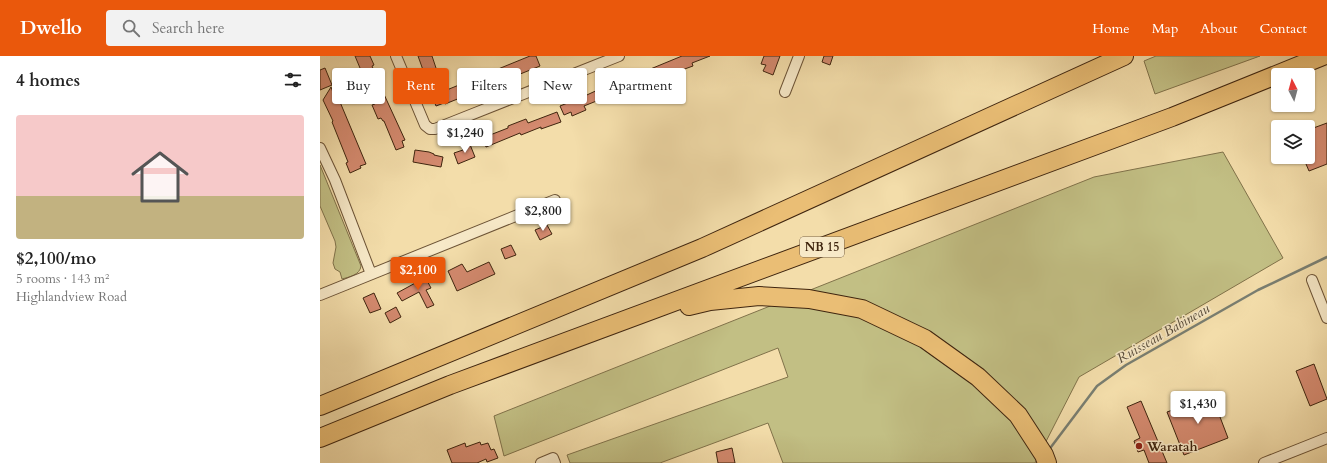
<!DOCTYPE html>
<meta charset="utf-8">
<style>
body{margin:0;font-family:Cardo,serif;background:#f2f2f2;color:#222;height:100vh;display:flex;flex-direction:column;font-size:15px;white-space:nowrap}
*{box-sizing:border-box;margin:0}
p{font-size:13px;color:#767676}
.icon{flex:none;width:22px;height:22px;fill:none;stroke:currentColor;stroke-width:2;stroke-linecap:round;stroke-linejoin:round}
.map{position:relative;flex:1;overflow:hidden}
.side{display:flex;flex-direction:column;background:#fff;width:320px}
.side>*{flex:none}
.guide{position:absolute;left:12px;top:12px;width:380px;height:36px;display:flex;gap:8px}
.needle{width:26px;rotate:354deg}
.tools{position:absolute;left:951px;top:12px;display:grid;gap:8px}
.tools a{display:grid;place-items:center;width:44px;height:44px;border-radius:4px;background:#fff;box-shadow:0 1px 3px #0004;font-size:20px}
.price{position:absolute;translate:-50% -34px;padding:0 9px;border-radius:4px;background:#fff;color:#222;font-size:13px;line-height:26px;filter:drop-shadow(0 1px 2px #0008)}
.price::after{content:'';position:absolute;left:50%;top:24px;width:12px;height:9px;margin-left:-6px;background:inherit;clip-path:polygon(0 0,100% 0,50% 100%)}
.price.on{background:#ea580c;color:#fff}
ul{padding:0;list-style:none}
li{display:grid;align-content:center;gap:8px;height:212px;padding:0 16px}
li span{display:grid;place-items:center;height:124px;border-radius:4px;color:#555}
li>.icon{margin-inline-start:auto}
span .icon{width:72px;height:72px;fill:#fffc;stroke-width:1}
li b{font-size:17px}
h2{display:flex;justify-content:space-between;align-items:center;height:48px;padding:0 16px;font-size:17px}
.tag{padding:0 14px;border-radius:4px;background:#fff;box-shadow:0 1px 3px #0004;font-size:14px;line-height:36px}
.tag.on{background:#ea580c;color:#fff}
header{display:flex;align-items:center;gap:24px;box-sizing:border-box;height:56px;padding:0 20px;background:#ea580c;color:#fff}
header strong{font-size:19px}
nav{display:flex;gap:22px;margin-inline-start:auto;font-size:14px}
.search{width:280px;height:36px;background:#f2f2f2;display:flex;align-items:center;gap:10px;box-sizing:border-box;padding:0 14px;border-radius:4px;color:#767676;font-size:15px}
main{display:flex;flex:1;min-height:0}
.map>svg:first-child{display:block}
.green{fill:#c2bf84;stroke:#80724a}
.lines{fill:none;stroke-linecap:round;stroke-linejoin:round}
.stream{stroke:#797e71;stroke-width:2.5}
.building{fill:#d48a6f;stroke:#3f250f}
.minor-casing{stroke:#6c5336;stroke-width:12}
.motorway-casing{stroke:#3f250f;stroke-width:20}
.minor{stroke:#f7e9c8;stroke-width:10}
.motorway{stroke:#eabe75;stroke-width:18}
.poi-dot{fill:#8f2418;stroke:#f7e9c8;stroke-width:1.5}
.labels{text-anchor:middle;stroke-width:3;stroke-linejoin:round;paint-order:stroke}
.shield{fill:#f7e9c8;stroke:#766046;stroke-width:1}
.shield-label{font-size:12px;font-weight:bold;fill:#3f250f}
.poi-label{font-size:13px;font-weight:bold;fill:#3f250f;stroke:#f7e9c8;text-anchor:start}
.water-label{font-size:14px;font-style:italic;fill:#574a38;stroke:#f7e9c8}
</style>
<header>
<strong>Dwello</strong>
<div class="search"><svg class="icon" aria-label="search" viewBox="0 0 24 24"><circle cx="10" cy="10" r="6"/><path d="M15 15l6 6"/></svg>Search here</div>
<nav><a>Home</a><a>Map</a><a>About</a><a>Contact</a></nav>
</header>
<main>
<section class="side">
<h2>4 homes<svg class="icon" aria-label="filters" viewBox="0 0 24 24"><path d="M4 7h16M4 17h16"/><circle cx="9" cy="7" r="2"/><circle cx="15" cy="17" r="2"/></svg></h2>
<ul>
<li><span style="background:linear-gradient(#f6c9c9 65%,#c2b280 0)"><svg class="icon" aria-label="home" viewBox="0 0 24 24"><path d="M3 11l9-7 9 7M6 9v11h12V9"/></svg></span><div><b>$2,100/mo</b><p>5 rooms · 143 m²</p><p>Highlandview Road</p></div></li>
</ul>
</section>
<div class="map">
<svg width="1007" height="407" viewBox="0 0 1007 407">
<rect width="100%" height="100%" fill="#f3ddaa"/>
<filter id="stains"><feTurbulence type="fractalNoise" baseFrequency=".005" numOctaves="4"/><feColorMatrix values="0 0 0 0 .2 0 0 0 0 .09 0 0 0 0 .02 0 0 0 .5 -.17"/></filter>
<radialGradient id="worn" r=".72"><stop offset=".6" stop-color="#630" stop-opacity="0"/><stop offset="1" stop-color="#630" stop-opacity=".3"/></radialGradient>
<!-- green -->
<path class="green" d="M836,0h104l-105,38 -11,-33z
M903,96l60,106 -204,119 -44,86h-252l-15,-40 -108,40h-90l-3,-8 221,-78 -10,-29 -274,108 -10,-40 600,-239z
M0,109l41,101c-1,9 -12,11 -19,13l-2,-7 -5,-3 -2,-6 3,-16 -1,-6 -15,-35z"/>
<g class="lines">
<!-- stream -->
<path class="stream" d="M728,395l49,-65 29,-21 132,-75 69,-33"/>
</g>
<!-- building -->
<path class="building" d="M35,0h15l4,9 -2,1 5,12 1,-1 3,4 3,8 -2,1 23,50 -3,1 2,6 -8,3 -12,-29h-1l-2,-3 -3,1 -6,-14 3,-1z
M98,0h14l6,18 -10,3 -3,-8 -2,1z
M210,0h6l4,10 -37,15 -1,-1 -8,3 -1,-1 -14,5 1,3 -35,14 -1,-1 -8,3 -4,-10z
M362,0h28l-18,7 1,3 -14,5 1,2 -9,3 -1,-2 -70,29 -1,-3 -15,6 2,4 -14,6 -1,-4 -7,3 -4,-9 10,-4 1,-2h5l26,-12v2l4,-1 13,-5 -1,-2 15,-6 1,2 15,-6 -1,-2z
M444,0h16l-7,19 -10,-4 3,-6 -5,-1z
M504,0h9l-3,9 -8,-3z
M5,12l7,17 -12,5v-20z
M11,31l6,16 3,-1 26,62 -6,2 1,2 -11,5 -4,-10 2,-1 -16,-40 1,-1 -10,-21z
M237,56l4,10 -20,7v-2l-20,8 -1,-2 -34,14 -3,-8 7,-3v-1l18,-7v-2l18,-7 2,4z
M1007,67v41l-18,7 -6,-14h5v-27z
M149,86l6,15 -17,7 -4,-11 9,-3 -2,-5z
M95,94l14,2 5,2v1l9,2 -2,10 -28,-5z
M227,169l5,9 -12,6 -5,-10z
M191,189l5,10 -11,4 -4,-10z
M169,206l6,12 -38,17 -9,-20 14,-7 5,8z
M103,217l8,15 -5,2 8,15 -7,3 -8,-16 -17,9 -5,-8 22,-12 -3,-5z
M54,237l7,16 -11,4 -7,-15z
M76,251l5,10 -11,6 -5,-10z
M994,308l13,35 -17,7 -14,-35z
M892,340l16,42 -44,17 -17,-43z
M821,345l26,62h-18l-5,-13 -6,2 -4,-11 6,-3 -13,-31z
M160,386l1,3 7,-2 3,7 3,-1 4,9 -11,4 -1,-3 -9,4h-25l-5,-13 18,-7 1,4z
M412,392l3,15h-17l-2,-11z"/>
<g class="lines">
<!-- minor casing -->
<g class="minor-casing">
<path id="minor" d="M76,0l29,69 5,4h5l184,-73
M465,36l14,-36
M0,92l15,32 36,94
M992,224l15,38
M0,239l235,-95
M221,407l12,-5 2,5
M944,407l63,-25"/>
</g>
<!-- motorway casing -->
<g class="motorway-casing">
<path id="motorway" d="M369,250l21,-5 49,-5 50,3 53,10 63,30 53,38 40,38 26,40 3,8
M0,350l382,-158 422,-192
M0,382l130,-53 722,-268 151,-61"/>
</g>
<!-- minor -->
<use href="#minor" class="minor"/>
<!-- motorway -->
<use href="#motorway" class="motorway"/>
</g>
<!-- markers -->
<circle class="poi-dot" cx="819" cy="390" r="4"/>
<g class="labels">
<!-- shield labels -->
<rect class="shield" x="480" y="181" width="44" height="20" rx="3"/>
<g class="shield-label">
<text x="502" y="195">NB 15</text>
</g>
<!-- poi labels -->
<g class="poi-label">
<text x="827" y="395">Waratah</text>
</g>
<!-- water labels -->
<g class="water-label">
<text transform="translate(843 277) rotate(-30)" y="5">Ruisseau Babineau</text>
</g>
</g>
<rect width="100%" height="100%" filter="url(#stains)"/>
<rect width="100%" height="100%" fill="url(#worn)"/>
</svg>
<div class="tools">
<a><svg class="needle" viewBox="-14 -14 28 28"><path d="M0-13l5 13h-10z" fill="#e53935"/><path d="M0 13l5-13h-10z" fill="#767676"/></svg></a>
<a><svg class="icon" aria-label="layers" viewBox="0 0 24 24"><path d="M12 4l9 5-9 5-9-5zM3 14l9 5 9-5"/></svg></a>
</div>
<b class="price" style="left:145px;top:98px">$1,240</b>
<b class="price" style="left:223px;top:176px">$2,800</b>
<b class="price on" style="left:98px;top:235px">$2,100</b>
<b class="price" style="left:878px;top:369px">$1,430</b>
<div class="guide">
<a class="tag">Buy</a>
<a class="tag on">Rent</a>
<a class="tag">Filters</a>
<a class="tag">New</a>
<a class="tag">Apartment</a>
</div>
</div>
</main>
